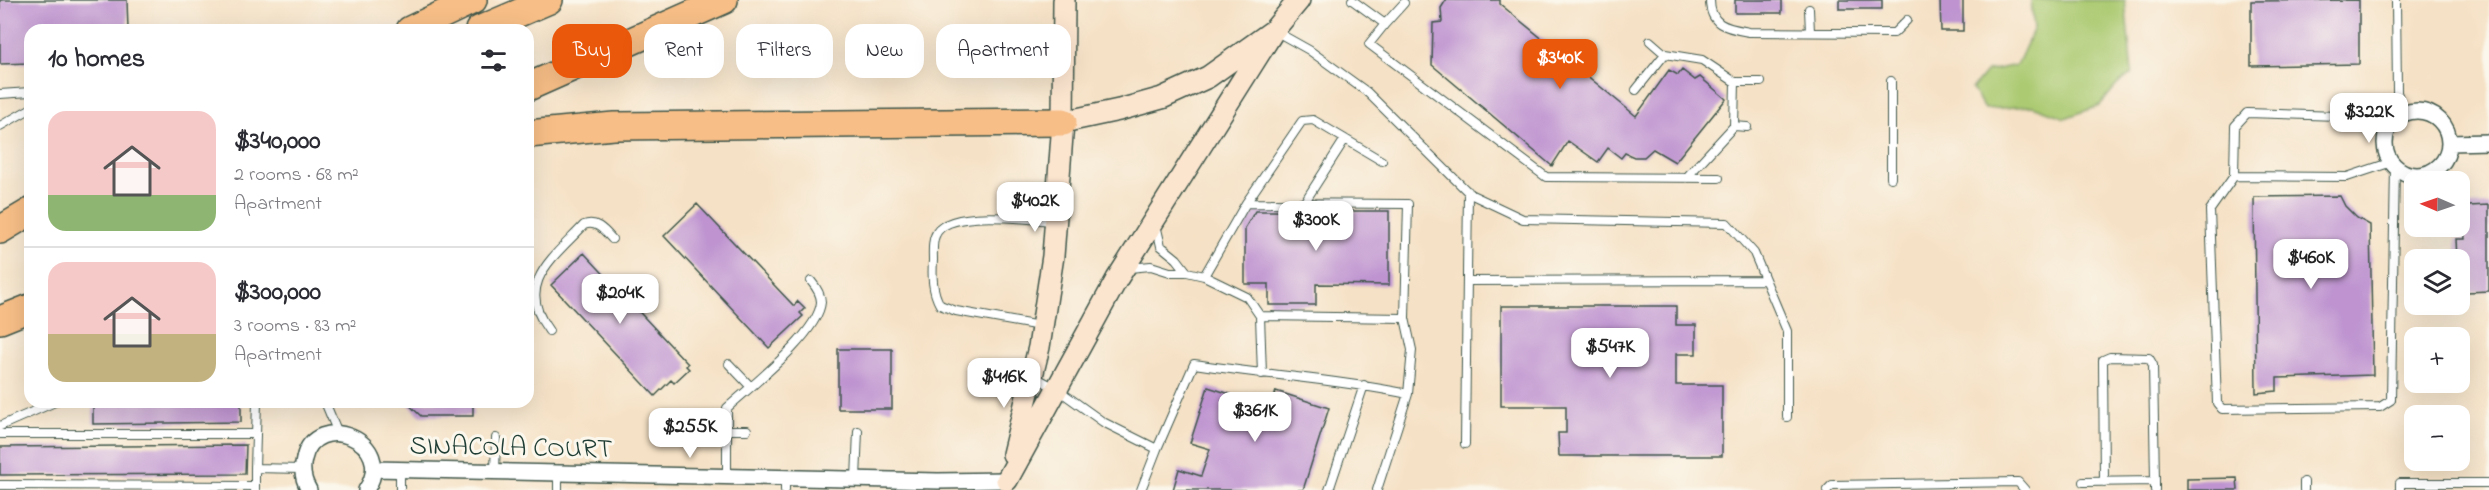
<!DOCTYPE html>
<meta charset="utf-8">
<style>
body{margin:0;font-family:"Indie Flower",sans-serif;background:#f2f2f3;color:#2b2b33;height:100vh;display:flex;flex-direction:column;font-size:22px;white-space:nowrap}
*{box-sizing:border-box;margin:0}
p{font-size:20px;color:#7c7c81}
.icon{flex:none;width:33px;height:33px;fill:none;stroke:currentColor;stroke-width:2;stroke-linecap:round;stroke-linejoin:round}
.map{position:relative;flex:1;overflow:hidden}
.panel{position:absolute;left:24px;top:24px;width:510px;height:384px;display:flex;flex-direction:column;background:#fff;border-radius:18px;box-shadow:0 6px 24px #0002}
.panel>*{flex:none}
.top-card{position:absolute;left:552px;top:24px;width:570px;height:54px;display:flex;gap:12px}
.needle{width:39px;rotate:272deg}
.fabs{position:absolute;left:2404px;top:171px;display:grid;gap:12px}
.fabs a{display:grid;place-items:center;width:66px;height:66px;border-radius:12px;background:#fff;box-shadow:0 6px 24px #0002;font-size:30px}
.price{position:absolute;translate:-50% -51px;padding:0 14px;border-radius:12px;background:#fff;color:#222;font-size:20px;line-height:39px;filter:drop-shadow(0 2px 3px #0008)}
.price::after{content:'';position:absolute;left:50%;top:36px;width:18px;height:14px;margin-left:-9px;background:inherit;clip-path:polygon(0 0,100% 0,50% 100%)}
.price.active{background:#ea580c;color:#fff}
ul{padding:0;list-style:none}
li{display:flex;align-items:center;gap:18px;height:150px;padding:0 24px}
li+li{border-top:2px solid #e1e1e2}
li span{display:grid;place-items:center;flex:none;width:168px;height:120px;border-radius:18px;color:#555}
li>.icon{margin-inline-start:auto}
span .icon{width:72px;height:72px;fill:#fffc;stroke-width:1}
li b{font-size:26px}
h2{display:flex;justify-content:space-between;align-items:center;height:72px;padding:0 24px;font-size:26px}
.tag{padding:0 21px;border-radius:18px;background:#fff;box-shadow:0 6px 24px #0002;font-size:21px;line-height:54px}
.tag.active{background:#ea580c;color:#fff}
.map>svg:first-child{display:block}
.green{fill:#acca72;stroke:#668453;stroke-width:1.5}
.building{fill:#be93d0}
.lines{fill:none;stroke-linecap:round;stroke-linejoin:round}
.lane-casing{stroke:#3f564a;stroke-width:10}
.street-casing{stroke:#3f564a;stroke-width:18}
.secondary-casing{stroke:#3f564a;stroke-width:24}
.highway-casing{stroke:#3f564a;stroke-width:30}
.lane{stroke:#fff;stroke-width:8}
.street{stroke:#fff;stroke-width:15}
.secondary{stroke:#fce5cf;stroke-width:21}
.highway{stroke:#f7be87;stroke-width:27}
.labels{text-anchor:middle;stroke-width:6;stroke-linejoin:round;paint-order:stroke}
.street-label{font-size:27px;fill:#1f3d34;stroke:#fbf7ec}
</style>
<div class="map">
<svg width="2489" height="490" viewBox="0 0 2489 490">
<rect width="100%" height="100%" fill="#fbf7ec"/>
<filter id="ink" filterUnits="userSpaceOnUse"><feTurbulence type="fractalNoise" baseFrequency=".0167" numOctaves="2"/><feDisplacementMap in="SourceGraphic" scale="12" xChannelSelector="R" yChannelSelector="G"/><feConvolveMatrix kernelMatrix="1 2 1 2 8 2 1 2 1" color-interpolation-filters="sRGB"/></filter>
<filter id="wash" filterUnits="userSpaceOnUse"><feTurbulence type="fractalNoise" baseFrequency=".008" numOctaves="4" result="noise"/><feDisplacementMap in="SourceGraphic" scale="24" xChannelSelector="R" yChannelSelector="G"/><feGaussianBlur stdDeviation="1.35" result="paint"/><feColorMatrix in="noise" values="0 0 0 0 0 0 0 0 0 0 0 0 0 0 0 0 0 1.4 0 .05"/><feComposite in="paint" operator="in"/></filter>
<g filter="url(#wash)">
<rect width="100%" height="100%" fill="#f5e1c5"/>
<!-- green -->
<path class="green" d="M2031,0h94l7,73 -16,13 -17,20 -34,12 -32,-12 -48,3 -13,-20 15,-18 30,-6 17,-37z"/>
<g id="blocks">
<!-- building -->
<path class="building" d="M0,0h127l1,30h-98v33l-30,1z
M1446,0h54v4l136,112 33,-46 9,5 4,-5 13,10 5,-3 26,22 -51,63 -22,-13 -9,8h-10l-9,-4 -4,5 -13,-10 -10,14 -30,-21 -16,25 -120,-101 1,-42 9,-1 -1,-14z
M1735,0h47v13h-47z
M1839,0h43v9h-43z
M1940,0h23v31h-22z
M2359,0v64l-108,2v-65z
M2340,196l5,10 12,12 13,7 3,150 -96,3v13l-21,2 -2,-196z
M697,204l97,102 4,-5 7,7 -5,5 3,3 -34,32 -105,-112z
M2489,205v86l-22,1 -1,-14h-6v-18h-3l-1,-21h9l-1,-13h5l-1,-20z
M1255,211h134v74l-73,-1v21h-47v-21h-24v-56z
M584,253l104,111 -2,2 3,3 -15,14 -3,-3 -16,16 -104,-111z
M1501,306h175v19h20v29h-20v31h46v71h-163l-1,-23h8v-27h-65z
M838,349h54v60h-54z
M1208,387l63,20 5,-16 53,17 -26,82h-130l6,-21 22,7 9,-27 -20,-6z
M93,402h148v20l-148,2z
M406,402h67v14h-52z
M246,445l-1,29 -245,1v-28z
M2237,478l1,12h-51v-11z"/>
</g>
</g>
<g filter="url(#ink)">
<use href="#blocks" fill-opacity="0" stroke="#3f564a" stroke-width="1.5"/>
<g class="lines">
<!-- lane casing -->
<g class="lane-casing">
<path id="lane" d="M1352,0l33,24 -16,20 177,133 173,1
M1710,0c0,26 17,28 39,32l145,1 13,-13
M2396,0l1,92 7,22
M1809,9l1,23
M1385,24l19,-21
M1275,31l34,19 58,42 103,102 53,25 204,4 27,30 33,78v86
M1650,41l15,13 37,6 33,22h26
M1636,90l29,-36
M0,94l30,-2
M0,126l30,-17
M1734,126l13,1
M2392,162l-45,15 -113,-1 -24,34 7,193 5,6 158,-2 11,-7 4,-234
M2234,176l1,-50 12,-13 148,5
M1686,178l48,-52 1,-44
M1891,178v-97
M1246,203l56,-82 11,-1 69,41
M1304,203l41,-64
M1156,225l5,21 16,13 10,13
M1129,268l22,-2 19,6h17l17,4 43,21 13,19 2,58
M1204,276l42,-73 162,1 -3,114 -145,-2
M1467,281l298,-1
M1405,318l7,32 -4,44
M1040,326l-84,-15 -16,-6c-8,-14 -8,-29 -7,-45 0,-7 -1,-17 2,-24 10,-29 94,-16 119,-15
M549,331c-35,-47 4,-73 35,-106 12,-5 20,5 28,14
M729,364l21,22
M1033,376l24,13 46,33 54,27 37,-85c71,11 143,15 214,30l-31,96
M325,402l13,31
M702,421h25
M0,426l55,-24
M727,430h20
M0,434h256
M1465,444l3,-253
M255,468l2,-66
M495,472l1,-34
M558,473v17
M727,476v-68c24,-22 92,-75 94,-106 0,-8 -5,-15 -10,-21
M856,479l2,-48
M2083,482l72,-1v9
M2104,482l-1,-122 7,-3 39,1 4,7 2,116
M0,485l255,1
M255,490v-22l47,1
M400,490v-20
M785,490v-12
M1141,490l16,-41
M1329,490l35,-105
M1827,490l5,-5 186,-3 7,8
M2304,490v-8
M2400,490v-7h89"/>
</g>
<!-- street casing -->
<g class="street-casing">
<path id="street" d="M2385 143a32 32 0 1 1 64 0a32 32 0 1 1-64 0Z
M2450,143l39,-1
M374,469l564,12 69,-1
M309,490c-6,-10 -8,-19 -5,-31 10,-50 95,-19 62,31"/>
</g>
<!-- secondary casing -->
<g class="secondary-casing">
<path id="secondary" d="M1063,122l56,-12 43,-12 46,-21 66,-47 25,-30
M1013,454l26,-107 14,-91 10,-134 1,-122
M1007,480l110,-201 157,-249"/>
</g>
<!-- highway casing -->
<g class="highway-casing">
<path id="highway" d="M410,30l63,-30
M479,30l70,-30
M528,87l196,-87
M528,134l86,-8 449,-4
M0,230l30,-18
M0,320l30,-12"/>
</g>
<!-- lane -->
<use href="#lane" class="lane"/>
<!-- street -->
<use href="#street" class="street"/>
<!-- secondary -->
<use href="#secondary" class="secondary"/>
<!-- highway -->
<use href="#highway" class="highway"/>
</g>
</g>
<g class="labels">
<!-- street labels -->
<g class="street-label">
<text transform="translate(511 446) rotate(1)" y="9">SINACOLA COURT</text>
</g>
</g>
</svg>
<div class="fabs">
<a><svg class="needle" viewBox="-14 -14 28 28"><path d="M0-13l5 13h-10z" fill="#e53935"/><path d="M0 13l5-13h-10z" fill="#7c7c81"/></svg></a>
<a><svg class="icon" aria-label="layers" viewBox="0 0 24 24"><path d="M12 4l9 5-9 5-9-5zM3 14l9 5 9-5"/></svg></a>
<a>+</a>
<a>−</a>
</div>
<b class="price active" style="left:1560px;top:90px">$340K</b>
<b class="price" style="left:2369px;top:144px">$322K</b>
<b class="price" style="left:1035px;top:233px">$402K</b>
<b class="price" style="left:1316px;top:252px">$300K</b>
<b class="price" style="left:2311px;top:290px">$460K</b>
<b class="price" style="left:620px;top:325px">$204K</b>
<b class="price" style="left:1610px;top:379px">$547K</b>
<b class="price" style="left:1004px;top:409px">$416K</b>
<b class="price" style="left:1255px;top:443px">$361K</b>
<b class="price" style="left:690px;top:459px">$255K</b>
<div class="top-card">
<a class="tag active">Buy</a>
<a class="tag">Rent</a>
<a class="tag">Filters</a>
<a class="tag">New</a>
<a class="tag">Apartment</a>
</div>
<section class="panel">
<h2>10 homes<svg class="icon" aria-label="filters" viewBox="0 0 24 24"><path d="M4 7h16M4 17h16"/><circle cx="9" cy="7" r="2"/><circle cx="15" cy="17" r="2"/></svg></h2>
<ul>
<li><span style="background:linear-gradient(#f6c9c9 70%,#8fb573 0)"><svg class="icon" aria-label="home" viewBox="0 0 24 24"><path d="M3 11l9-7 9 7M6 9v11h12V9"/></svg></span><div><b>$340,000</b><p>2 rooms · 68 m²</p><p>Apartment</p></div></li>
<li><span style="background:linear-gradient(#f6c9c9 60%,#c2b280 0)"><svg class="icon" aria-label="home" viewBox="0 0 24 24"><path d="M3 11l9-7 9 7M6 9v11h12V9"/></svg></span><div><b>$300,000</b><p>3 rooms · 83 m²</p><p>Apartment</p></div></li>
</ul>
</section>
</div>
